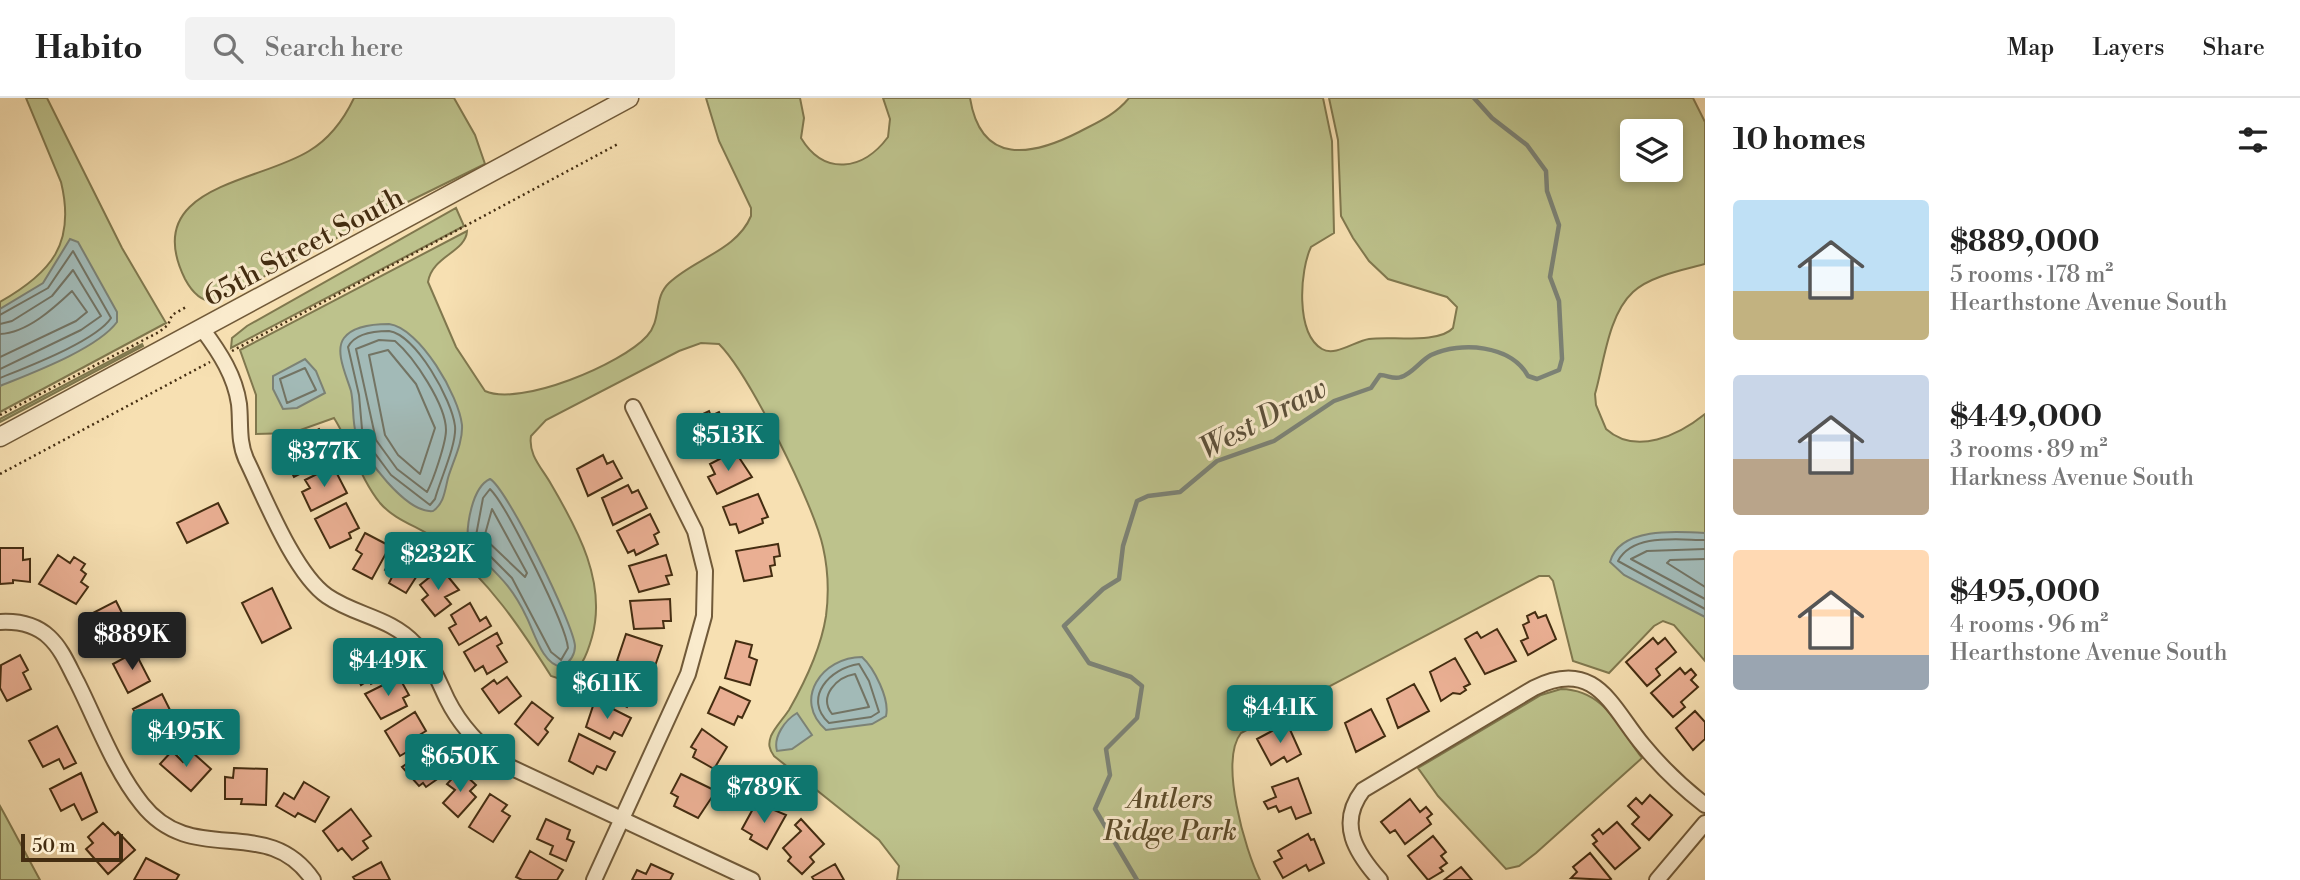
<!DOCTYPE html>
<meta charset="utf-8">
<style>
body{margin:0;font-family:"Libre Bodoni",serif;background:#f2f2f2;color:#222;height:100vh;display:flex;flex-direction:column;font-size:26px;white-space:nowrap}
*{box-sizing:border-box;margin:0}
p{font-size:23px;color:#767676}
.icon{flex:none;width:38px;height:38px;fill:none;stroke:currentColor;stroke-width:2;stroke-linecap:round;stroke-linejoin:round}
.map{position:relative;flex:1;overflow:hidden}
.side{display:flex;flex-direction:column;background:#fff;width:595px}
.side>*{flex:none}
.fabs{position:absolute;left:1620px;top:21px;display:grid;gap:14px}
.fabs a{display:grid;place-items:center;width:63px;height:63px;border-radius:7px;background:#fff;box-shadow:0 4px 10px #0003;font-size:35px}
.scale{position:absolute;left:21px;bottom:18px;width:102px;box-sizing:border-box;padding-left:7px;border:4px solid #442d11;border-top:0;font-size:19px;line-height:24px;white-space:nowrap;color:#442d11;-webkit-text-stroke:5px #faebcd;paint-order:stroke}
.price{position:absolute;translate:-50% -60px;padding:0 16px;border-radius:7px;background:#0f766e;color:#fff;font-size:23px;line-height:46px;filter:drop-shadow(0 2px 4px #0008)}
.price::after{content:'';position:absolute;left:50%;top:42px;width:21px;height:16px;margin-left:-10px;background:inherit;clip-path:polygon(0 0,100% 0,50% 100%)}
.price.current{background:#222;color:#fff}
ul{padding:0;list-style:none}
li{display:flex;align-items:center;gap:21px;height:175px;padding:0 28px}
li span{display:grid;place-items:center;flex:none;width:196px;height:140px;border-radius:7px;color:#555}
li>.icon{margin-inline-start:auto}
span .icon{width:84px;height:84px;fill:#fffc;stroke-width:1}
li b{font-size:30px}
h2{display:flex;justify-content:space-between;align-items:center;height:84px;padding:0 28px;font-size:30px}
header{display:flex;align-items:center;gap:42px;box-sizing:border-box;height:98px;padding:0 35px;background:#fff;border-bottom:2px solid #e0e0e0}
header strong{font-size:33px}
nav{display:flex;gap:38px;margin-inline-start:auto;font-size:24px}
.search{width:490px;height:63px;background:#f2f2f2;display:flex;align-items:center;gap:18px;box-sizing:border-box;padding:0 24px;border-radius:7px;color:#767676;font-size:26px}
main{display:flex;flex:1;min-height:0}
.map>svg:first-child{display:block}
.green{fill:#bdc28c;stroke:#80784e;stroke-width:2;fill-rule:evenodd}
.water{fill:#a2bab7;stroke:#7c8275;stroke-width:2}
.lines{fill:none;stroke-linecap:round;stroke-linejoin:round}
.shore{stroke:#737464;stroke-width:2}
.stream{stroke:#7c8275;stroke-width:4.5}
.building{fill:#eaaf93;stroke:#442d11;stroke-width:2}
.minor-casing{stroke:#715a39;stroke-width:18}
.tertiary-casing{stroke:#715a39;stroke-width:21}
.path{stroke:#442d11;stroke-width:2.5;stroke-dasharray:2 3.5;stroke-linecap:butt}
.minor{stroke:#faebcd;stroke-width:14}
.tertiary{stroke:#faebcd;stroke-width:18}
.labels{text-anchor:middle;stroke-width:6;stroke-linejoin:round;paint-order:stroke}
.street-label{font-size:28px;fill:#442d11;stroke:#faebcd}
.park-label{font-size:28px;font-style:italic;fill:#5c4b2a;stroke:#faebcd}
.water-label{font-size:30px;font-style:italic;fill:#5c503a;stroke:#faebcd}
</style>
<header>
<strong>Habito</strong>
<div class="search"><svg class="icon" aria-label="search" viewBox="0 0 24 24"><circle cx="10" cy="10" r="6"/><path d="M15 15l6 6"/></svg>Search here</div>
<nav><a>Map</a><a>Layers</a><a>Share</a></nav>
</header>
<main>
<div class="map">
<svg width="1705" height="782" viewBox="0 0 1705 782">
<rect width="100%" height="100%" fill="#f7e0b2"/>
<filter id="stains"><feTurbulence type="fractalNoise" baseFrequency=".00286" numOctaves="4"/><feColorMatrix values="0 0 0 0 .2 0 0 0 0 .09 0 0 0 0 .02 0 0 0 .5 -.17"/></filter>
<radialGradient id="worn" r=".72"><stop offset=".6" stop-color="#630" stop-opacity="0"/><stop offset="1" stop-color="#630" stop-opacity=".3"/></radialGradient>
<!-- green -->
<path class="green" d="M26,0h21l75,150 44,75 -166,89v-110c51,-29 76,-58 61,-120z
M354,0h100l21,37 10,29 -122,60 -145,77c-16,3 -26,-9 -33,-22 -46,-93 73,-96 124,-128 20,-12 35,-32 45,-53z
M706,0h94l4,20 -3,20c23,38 62,33 87,-1l2,-18 -7,-21h87c11,68 62,58 109,34 19,-10 36,-17 50,-34h194l9,43 2,92 -23,14c-11,23 -16,86 11,102 13,8 33,-8 47,-10 21,-3 70,5 84,-11l4,-21 -10,-10 -59,-18 -19,-18 -16,-23 -12,-22 -3,-76 -9,-42h364l12,24v142c-22,6 -55,12 -72,28 -25,23 -29,71 -38,102l1,11 10,24c30,27 73,6 99,-15v247l-31,-36 -11,-4 -9,5 -45,47 -36,-12 -20,-80 -4,-5h-10l-298,157c-22,28 4,117 19,147h-363l2,-14 -20,-26 -105,-84c-5,-7 -6,-12 -3,-20 4,-9 12,-17 18,-26 16,-28 32,-62 37,-94 3,-23 2,-47 -3,-69 -9,-42 -74,-173 -104,-203l-18,-1 -22,8 -133,69 -15,16c-3,19 11,32 20,48 27,46 56,99 41,153 -5,18 -11,34 -29,43l-12,-4c-31,-49 -62,-95 -108,-132 -19,-16 -47,-22 -63,-41 -20,-25 -29,-58 -46,-85l-42,15 -36,1v-39l-16,-45 227,-119c-1,21 -35,25 -39,51l28,65 29,44c35,16 137,-27 162,-55 15,-16 6,-38 22,-53 25,-24 68,-33 82,-67v-8l-32,-67zM1633,33h38v39h-38z
M456,110l8,18 -233,122 1,-10 15,-12z
M142,246l1,2 -143,76v-3z
M1561,591c44,1 57,38 81,69l-106,95 -17,13 -13,3 -68,-73 -20,-28 123,-73z
M0,708l5,9 35,65h-40z"/>
<!-- water -->
<path class="water" d="M70,141l8,3 39,70v10c-20,27 -85,51 -117,64v-77l43,-26z
M389,226c31,4 70,72 73,101 1,18 -9,36 -14,53 -3,12 -4,26 -15,33 -26,3 -70,-54 -77,-77 -4,-14 -2,-29 -5,-43 -4,-14 -17,-40 -7,-53 9,-12 31,-14 45,-14z
M305,261l11,12 9,22 -28,15 -14,1 -10,-20v-13z
M490,381c17,9 84,146 85,167 0,10 -5,16 -13,21 -20,-2 -28,-36 -36,-51 -17,-36 -34,-45 -58,-72 -2,-18 4,-57 22,-65z
M1705,435v84l-81,-42 -14,-13c9,-35 66,-31 95,-29z
M862,559c12,11 28,42 24,59l-14,8 -46,6c-34,-30 -4,-73 36,-73z
M797,615l15,22 -20,14 -15,2c-4,-14 8,-31 20,-38z"/>
<g class="lines">
<!-- shore -->
<path class="shore" d="M0,217l48,-27 25,-37 38,67c-15,23 -84,49 -111,60
M0,226l12,-3 40,-25 21,-26 28,46 -20,14 -81,39
M389,233c27,4 63,69 66,95 2,18 -15,54 -20,73l-5,6 -39,-30 -23,-31 -6,-15 -3,-34 -11,-48c7,-14 26,-16 41,-16z
M0,236c27,-1 54,-26 72,-43l15,21 -11,9 -76,36
M379,242l16,1c19,16 51,64 51,89 0,13 -13,51 -19,62l-30,-23 -21,-29 -20,-91z
M388,252l28,34 19,44 -15,46 -22,-19 -13,-20 -16,-80z
M305,270l11,22 -29,13 -7,-24z
M490,391c17,17 76,136 78,159l-7,12 -10,-8 -39,-74 -37,-37 8,-43z
M492,411l35,64 -2,4 -41,-39z
M1705,442c-27,0 -72,-7 -87,21l87,48
M1705,451l-58,2 -16,8 74,40
M1705,461l-35,1 -3,3 38,24
M859,566l10,17 10,31 -8,5 -42,6c-27,-25 1,-55 30,-59z
M855,576l14,33 -37,7c-14,-18 5,-37 23,-40z"/>
<!-- stream -->
<path class="stream" d="M1137,782l-42,-71 15,-34 -4,-26 31,-31 5,-32 -11,-9 -42,-14 -25,-37 39,-37 16,-10 4,-33 14,-45 11,-5 32,-4 37,-31 57,-20 60,-40 37,-13 9,-13c8,0 13,5 21,2 11,-3 19,-16 30,-22 30,-14 80,-10 97,21l9,3 22,-9 3,-11 -3,-58 -9,-24 9,-52 -12,-34 -1,-20 -19,-26 -35,-27 -18,-20"/>
</g>
<!-- building -->
<path class="building" d="M709,313l2,5 8,-4 11,22 -34,17 -14,-27z
M319,331l4,7 -7,4 11,20 -33,17 -9,-18 6,-3 -5,-9z
M731,355l3,6 4,-3 14,21 -35,17 -9,-17 7,-3 -5,-10z
M603,357l4,9 6,-3 9,17 -34,18 -11,-27z
M333,368l14,27 -36,18 -9,-19 8,-4 -5,-8z
M628,387l4,8 6,-3 9,18 -34,17 -11,-27z
M758,396l10,23 -6,2 1,4 -24,10 -3,-9 -6,1 -7,-18z
M218,405l10,20 -41,20 -10,-20z
M346,405l13,25 -10,5 2,5 -21,10 -15,-29z
M650,416l9,18 -5,3 4,9 -22,11 -2,-5 -6,3 -11,-22z
M365,435l25,13 -18,33 -19,-10 9,-15 -6,-4z
M401,445l9,6 -3,3 18,11 -19,30 -17,-10 4,-8 -8,-5z
M778,446l2,12 -6,1 1,8 -5,1 2,10 -28,5 -8,-30z
M0,450h23v12l7,-1v23l-17,-2v3l-13,1z
M58,457l12,8 4,-6 11,7 -4,6 5,4 -5,8 7,5 -12,17 -37,-20z
M666,457l6,20 -6,1 3,8 -30,8 -10,-26z
M441,470l18,22 -14,7 6,7 -16,12 -13,-16 6,-5 -8,-10z
M272,490l19,40 -29,15 -20,-40z
M670,501l1,22h-8l1,7 -30,1 -4,-28z
M116,503l12,24 -15,7 3,6 -15,8 -12,-31z
M470,505l10,18 6,-4 5,9 -32,19 -10,-17 7,-4 -5,-9z
M1535,514l3,6 8,-3 10,24 -28,16 -7,-14 7,-3 -5,-13 6,-3 -2,-6z
M1497,531l19,32 -31,13 -20,-35 12,-7 4,6z
M497,535l5,10 -5,3 10,16 -20,12 -4,-8 -8,5 -11,-19z
M626,536l36,12 -7,20 -6,-2 -3,7 -29,-10z
M1653,540l5,6 7,-6 11,14 -20,17 4,6 -13,11 -21,-24z
M736,543l16,4 -3,12 8,3 -7,25 -25,-7z
M349,547l3,6 9,-5 4,7 7,-4 14,27 -15,8 -2,-4 -8,5 -19,-36z
M135,554l15,29 -22,12 -15,-29z
M20,557l8,15 -5,3 8,16 -24,12 -7,-13 1,-23z
M1455,560l15,26 -6,3 2,3 -6,4 -7,-1 -12,8 -11,-29z
M611,568l35,18 -8,17 -6,-3 -5,9 -26,-14z
M1680,570l5,6 6,-5 5,6 -5,5 7,7 -17,15 4,5 -12,10 -22,-24z
M399,579l10,18 -6,3 4,8 -26,13 -16,-25z
M507,579l14,19 -22,17 -17,-24 12,-9 3,4z
M1414,586l15,27 -31,17 -11,-29z
M720,589l30,14 -8,17 -4,-2 -4,9 -26,-12z
M162,596l11,22 -11,5 7,15 -14,7 -22,-34z
M595,602l36,18 -9,18 -8,-4 -4,7 -24,-12z
M532,604l21,16 -8,11 3,3 -10,13 -23,-21z
M1371,611l14,27 -29,16 -11,-29z
M1695,613l10,11v17l-12,11 -17,-22z
M415,614l11,19 -10,6 4,7 -20,12 -15,-25z
M1287,625l14,31 -14,8 -3,-5 -13,8 -14,-26z
M57,628l19,37 -12,6 -5,-10 -16,8 -14,-26z
M702,631l25,18 -13,22 -21,-12 3,-7 -5,-3z
M579,636l36,18 -9,18 -9,-4 -4,8 -24,-13z
M434,647l11,16 -5,3 6,9 -20,14 -3,-4 -4,3 -17,-19z
M172,653l11,11 9,-10 19,17 -20,22 -31,-27z
M234,670l33,1 -1,36 -25,-1 1,-5h-17v-22l8,1z
M460,672l16,15 -6,6 6,6 -18,20 -15,-14 12,-13 -8,-6z
M81,675l16,39 -15,8 -8,-16 -13,7 -11,-22z
M681,676l35,17 -18,27 -24,-12 4,-9 -7,-4z
M1298,680l13,35 -15,6 -5,-12 -12,5 -3,-6 -8,3 -4,-7 12,-5 -4,-10z
M304,684l25,15 -14,25 -17,-9 -3,4 -19,-11 8,-13 10,6z
M490,696l17,11 -5,6 8,5 -17,26 -24,-15z
M1650,697l22,20 -23,25 -17,-16 7,-7 -11,-11 8,-8 6,6z
M1410,701l10,13 6,-5 6,7 -5,4 4,6 -26,20 -10,-14 -5,3 -9,-11z
M762,707l24,10 -19,34 -17,-10 2,-4 -10,-6 12,-22 5,3z
M351,711l20,27 -8,5 5,7 -16,12 -10,-12 -4,3 -15,-20z
M546,721l24,11 -3,9 7,3 -8,19 -16,-7 3,-8 -16,-7z
M801,721l23,25 -14,13 4,5 -12,12 -14,-13 3,-4 -8,-9 18,-17 -6,-6z
M1617,724l23,26 -25,21 -22,-25 4,-3 -5,-6 7,-6 4,5z
M103,725l12,12 3,-3 17,18 -27,24 -22,-25 7,-6 -5,-6z
M1308,736l3,6 3,-1 10,24 -15,8 -3,-6 -23,13 -9,-16 8,-4 -4,-7z
M1433,738l13,16 -5,4 6,7 -7,5 3,3 -15,9 -20,-24z
M530,753l33,19 -6,10h-35l-6,-3z
M1590,755l21,26 -2,1 -38,-2 6,-6 -4,-5z
M146,760l33,17 -3,5h-42z
M381,764l9,18h-35l-2,-3z
M651,766l22,10 -3,6h-38l5,-10 9,4z
M835,766l9,16h-30l-2,-3z
M1461,769l11,13h-28z"/>
<g class="lines">
<!-- minor casing -->
<g class="minor-casing">
<path id="minor" d="M203,232c17,23 32,46 36,74 2,19 -1,37 7,55 18,37 48,114 81,137 29,20 63,21 88,48 16,17 23,36 32,55 14,28 35,50 61,67l244,114
M0,524c18,-1 35,2 49,15 13,12 20,30 28,45 20,40 37,87 65,122 51,65 125,8 171,76
M594,782l94,-206 16,-58 1,-45 -10,-40 -62,-124
M1380,782c-24,-27 -43,-56 -17,-90l171,-102c62,-31 78,20 109,57 18,22 39,42 62,60
M1657,782l48,-57"/>
</g>
<!-- tertiary casing -->
<g class="tertiary-casing">
<path id="tertiary" d="M0,339l629,-339"/>
</g>
<!-- path -->
<path class="path" d="M232,253l386,-207
M0,317l159,-83 9,-7 4,-10 14,-8
M0,376l210,-112"/>
<!-- minor -->
<use href="#minor" class="minor"/>
<!-- tertiary -->
<use href="#tertiary" class="tertiary"/>
</g>
<g class="labels">
<!-- street labels -->
<g class="street-label">
<text transform="translate(303 148) rotate(-28)" y="10">65th Street South</text>
</g>
<!-- park labels -->
<g class="park-label">
<text x="1170" y="710">Antlers<tspan x="1170" dy="32">Ridge Park</tspan></text>
</g>
<!-- water labels -->
<g class="water-label">
<text transform="translate(1263 320) rotate(-28)" y="10">West Draw</text>
</g>
</g>
<rect width="100%" height="100%" filter="url(#stains)"/>
<rect width="100%" height="100%" fill="url(#worn)"/>
</svg>
<div class="fabs">
<a><svg class="icon" aria-label="layers" viewBox="0 0 24 24"><path d="M12 4l9 5-9 5-9-5zM3 14l9 5 9-5"/></svg></a>
</div>
<div class="scale">50 m</div>
<b class="price" style="left:728px;top:375px">$513K</b>
<b class="price" style="left:324px;top:391px">$377K</b>
<b class="price" style="left:438px;top:494px">$232K</b>
<b class="price current" style="left:132px;top:574px">$889K</b>
<b class="price" style="left:388px;top:600px">$449K</b>
<b class="price" style="left:607px;top:623px">$611K</b>
<b class="price" style="left:1280px;top:647px">$441K</b>
<b class="price" style="left:186px;top:671px">$495K</b>
<b class="price" style="left:460px;top:696px">$650K</b>
<b class="price" style="left:764px;top:727px">$789K</b>
</div>
<section class="side">
<h2>10 homes<svg class="icon" aria-label="filters" viewBox="0 0 24 24"><path d="M4 7h16M4 17h16"/><circle cx="9" cy="7" r="2"/><circle cx="15" cy="17" r="2"/></svg></h2>
<ul>
<li><span style="background:linear-gradient(#bfe0f5 65%,#c2b280 0)"><svg class="icon" aria-label="home" viewBox="0 0 24 24"><path d="M3 11l9-7 9 7M6 9v11h12V9"/></svg></span><div><b>$889,000</b><p>5 rooms · 178 m²</p><p>Hearthstone Avenue South</p></div></li>
<li><span style="background:linear-gradient(#c9d6e8 60%,#b9a48a 0)"><svg class="icon" aria-label="home" viewBox="0 0 24 24"><path d="M3 11l9-7 9 7M6 9v11h12V9"/></svg></span><div><b>$449,000</b><p>3 rooms · 89 m²</p><p>Harkness Avenue South</p></div></li>
<li><span style="background:linear-gradient(#ffd9b3 75%,#9aa5b1 0)"><svg class="icon" aria-label="home" viewBox="0 0 24 24"><path d="M3 11l9-7 9 7M6 9v11h12V9"/></svg></span><div><b>$495,000</b><p>4 rooms · 96 m²</p><p>Hearthstone Avenue South</p></div></li>
</ul>
</section>
</main>
